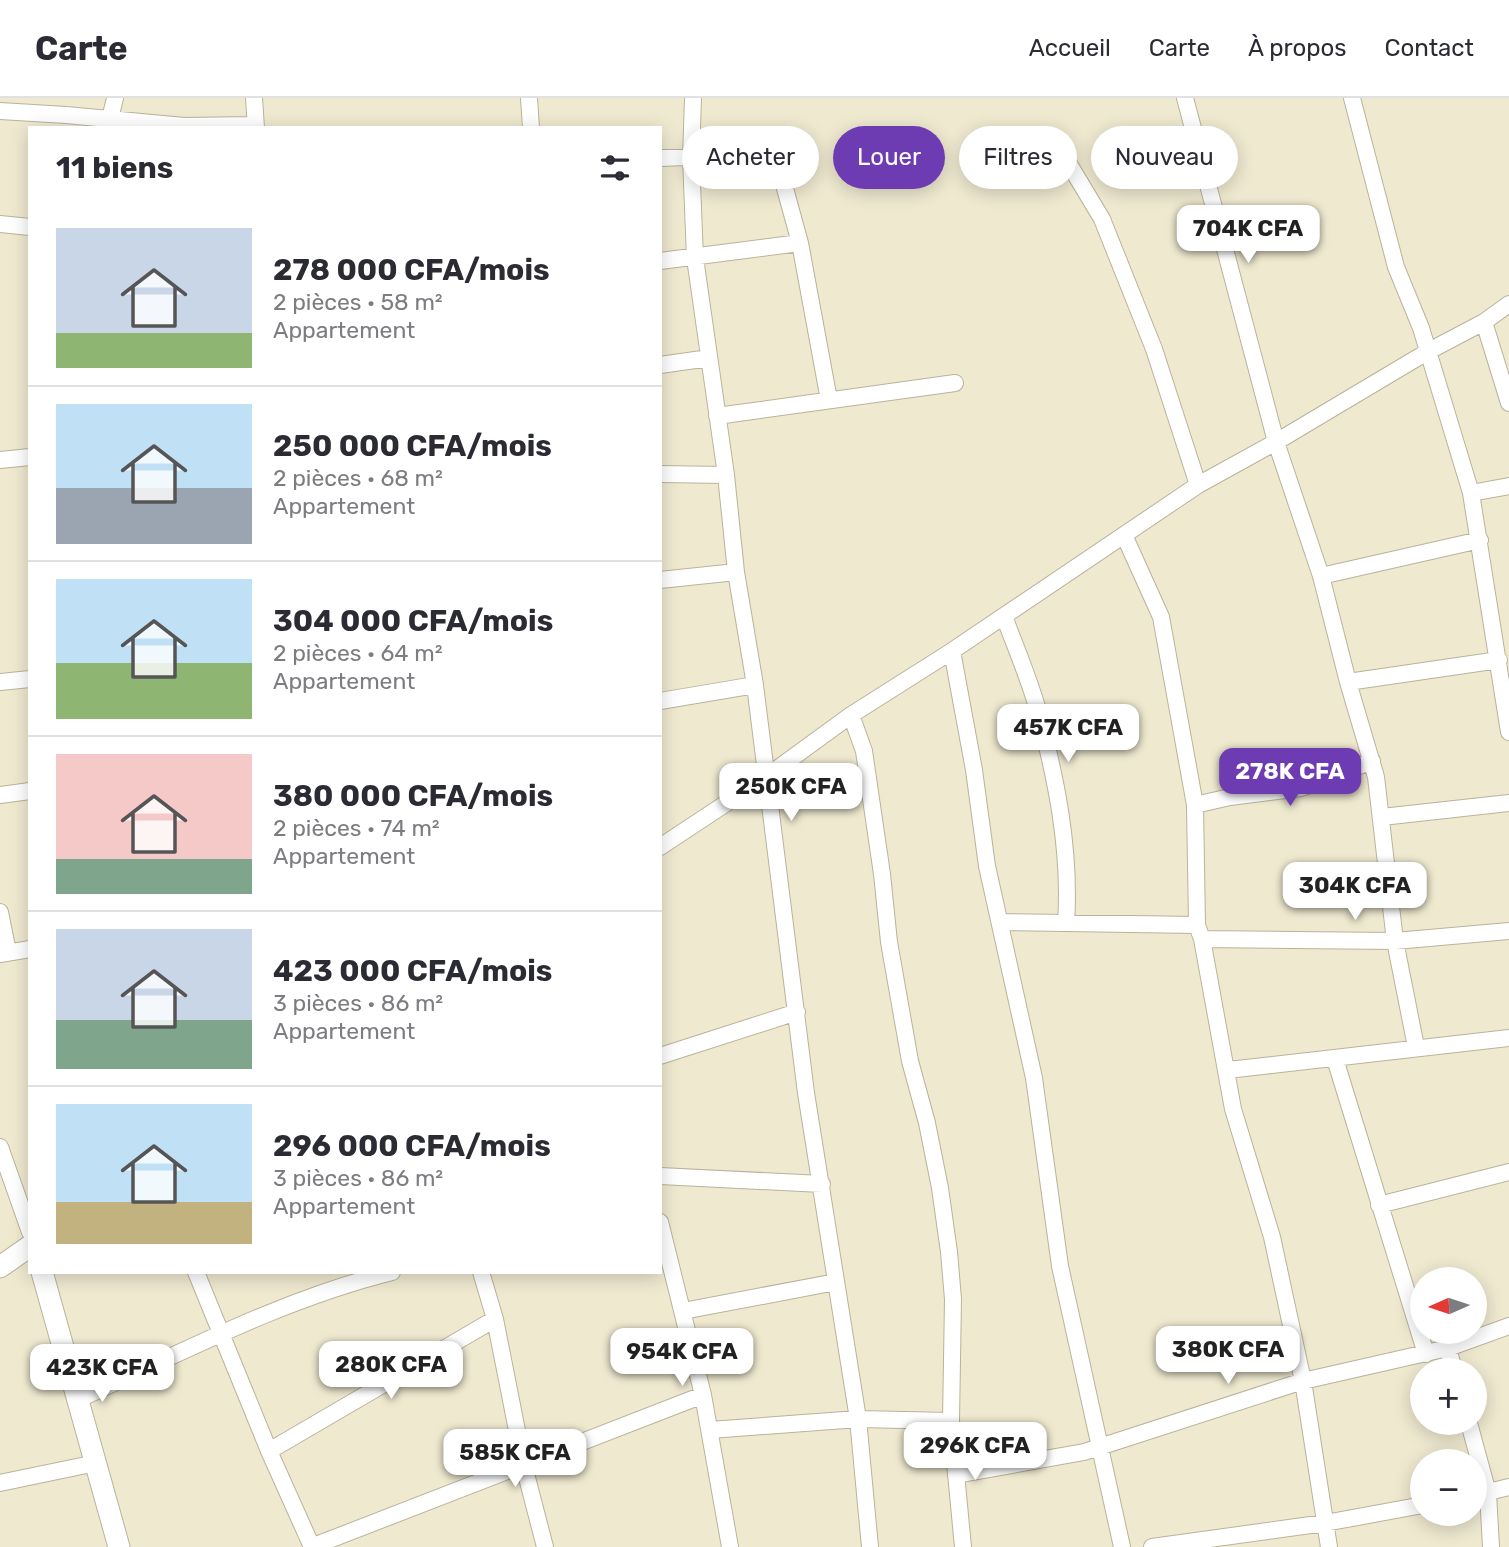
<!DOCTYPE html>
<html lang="fr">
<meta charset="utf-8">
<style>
body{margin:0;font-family:Rubik,sans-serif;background:#f7f7f7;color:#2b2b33;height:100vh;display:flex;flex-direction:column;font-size:26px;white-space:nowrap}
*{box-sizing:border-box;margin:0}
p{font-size:23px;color:#7c7c81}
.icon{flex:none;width:38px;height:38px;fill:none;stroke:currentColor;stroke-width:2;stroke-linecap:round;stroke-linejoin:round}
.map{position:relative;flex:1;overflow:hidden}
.panel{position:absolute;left:28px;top:28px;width:634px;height:1148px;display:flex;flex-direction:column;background:#fff;border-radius:0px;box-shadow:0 4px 18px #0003}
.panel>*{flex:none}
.top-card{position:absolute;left:682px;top:28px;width:665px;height:63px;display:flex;gap:14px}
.needle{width:46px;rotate:267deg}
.controls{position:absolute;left:1410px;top:1169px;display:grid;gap:14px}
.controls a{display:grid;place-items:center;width:77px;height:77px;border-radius:50%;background:#fff;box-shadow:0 4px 18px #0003;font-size:35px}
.price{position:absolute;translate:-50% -60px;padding:0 16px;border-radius:14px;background:#fff;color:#222;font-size:23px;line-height:46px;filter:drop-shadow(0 2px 4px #0008)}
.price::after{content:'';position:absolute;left:50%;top:42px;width:21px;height:16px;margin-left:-10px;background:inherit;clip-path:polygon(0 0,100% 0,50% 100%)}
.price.on{background:#6d3cb3;color:#fff}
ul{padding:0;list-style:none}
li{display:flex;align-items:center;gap:21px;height:175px;padding:0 28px}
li+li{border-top:2px solid #e1e1e2}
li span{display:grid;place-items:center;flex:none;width:196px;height:140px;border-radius:0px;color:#555}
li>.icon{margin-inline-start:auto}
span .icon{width:84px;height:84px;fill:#fffc;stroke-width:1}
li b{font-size:30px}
h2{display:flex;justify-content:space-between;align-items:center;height:84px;padding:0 28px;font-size:30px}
.tag{padding:0 24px;border-radius:32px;background:#fff;box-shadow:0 4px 18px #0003;font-size:24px;line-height:63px}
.tag.on{background:#6d3cb3;color:#fff}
header{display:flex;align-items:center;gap:42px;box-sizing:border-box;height:98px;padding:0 35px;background:#fff;border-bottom:2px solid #e1e1e2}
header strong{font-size:33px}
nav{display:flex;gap:38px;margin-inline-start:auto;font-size:24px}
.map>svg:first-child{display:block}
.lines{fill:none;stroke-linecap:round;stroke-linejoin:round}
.minor-casing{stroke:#b9b39b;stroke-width:18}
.tertiary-casing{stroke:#b9b39b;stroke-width:23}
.minor{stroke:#fff;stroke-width:16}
.tertiary{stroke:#fff;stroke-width:21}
</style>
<header>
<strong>Carte</strong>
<nav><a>Accueil</a><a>Carte</a><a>À propos</a><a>Contact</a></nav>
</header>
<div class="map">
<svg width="1509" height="1449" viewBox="0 0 1509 1449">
<rect width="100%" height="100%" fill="#efe9d0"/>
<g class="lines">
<!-- minor casing -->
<g class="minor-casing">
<path id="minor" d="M254,0l2,30
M529,0l2,30
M693,0l-2,60 4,100 31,217 10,97 19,113 51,408 52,326 12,128
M1185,0l91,344 45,134 27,106 28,95 19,164 21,106
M1352,0l44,169 25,61 50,165 38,239
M0,13l66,4 118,11 71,-1
M110,21l5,-21
M1063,56l39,65 52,130 44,136
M660,60l105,-4 7,1 6,8 22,80 29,157
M0,126l30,3
M660,163l140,-18
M1484,224l25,81
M660,267l49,-7
M717,318l238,-33
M0,362l30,-3
M660,376l66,1
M1471,395l38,-7
M1124,437l37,82 34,188 2,120 5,14 31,170 39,128 31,144 26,166
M1321,478l159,-36
M660,482l76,-8
M1004,518c11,30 24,60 33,91 19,70 34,143 29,216
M952,553l22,119 13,96 47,212 26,188 62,281
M0,584l30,-3
M1348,584l151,-22
M660,603l95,-16
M851,617l13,36 18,123 7,68 21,119 17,62 13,65 9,64 4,47 -2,122 12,126
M0,697l30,-4
M1195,707l35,-8 71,-9 71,-27
M1382,719l127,-14
M660,749l106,-70 85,-62 101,-64 246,-166 78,-43 151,-90 57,-30 25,-18
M0,814l8,40
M1000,824l197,3
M1202,841l193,2 114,-10
M0,856l30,-5
M660,958l137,-44
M1335,961l91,295
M1228,972l281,-32
M0,1049l30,85
M660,1078l162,8
M1379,1107l130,-33
M660,1124l43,173 27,152
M196,1174l73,179 43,96
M481,1174l14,47 29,147 21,81
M683,1213l153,-29
M1448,1250l6,22
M79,1301c102,-46 204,-100 313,-127
M1469,1325l19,70 3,54
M710,1332l148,-11 93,2
M269,1353l226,-132
M956,1377l128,-23 219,-71 145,-33 61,-22
M0,1385l96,-20
M1475,1397l34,-8
M311,1449l392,-152
M1152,1449l173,-24 98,-18"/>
</g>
<!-- tertiary casing -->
<g class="tertiary-casing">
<path id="tertiary" d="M0,1169l30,-21
M42,1174l77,275"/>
</g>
<!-- minor -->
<use href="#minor" class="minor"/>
<!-- tertiary -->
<use href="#tertiary" class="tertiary"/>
</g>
</svg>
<div class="controls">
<a><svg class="needle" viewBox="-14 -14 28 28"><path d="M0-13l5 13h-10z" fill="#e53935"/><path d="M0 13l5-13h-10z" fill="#7c7c81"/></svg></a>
<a>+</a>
<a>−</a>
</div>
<b class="price" style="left:1248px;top:167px">704K CFA</b>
<b class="price" style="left:1068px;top:666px">457K CFA</b>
<b class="price on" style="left:1290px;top:710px">278K CFA</b>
<b class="price" style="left:791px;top:725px">250K CFA</b>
<b class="price" style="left:1355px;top:824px">304K CFA</b>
<b class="price" style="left:1228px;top:1288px">380K CFA</b>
<b class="price" style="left:682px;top:1290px">954K CFA</b>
<b class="price" style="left:391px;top:1303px">280K CFA</b>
<b class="price" style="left:102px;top:1306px">423K CFA</b>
<b class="price" style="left:975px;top:1384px">296K CFA</b>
<b class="price" style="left:515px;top:1391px">585K CFA</b>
<div class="top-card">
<a class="tag">Acheter</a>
<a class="tag on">Louer</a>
<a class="tag">Filtres</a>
<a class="tag">Nouveau</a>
</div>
<section class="panel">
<h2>11 biens<svg class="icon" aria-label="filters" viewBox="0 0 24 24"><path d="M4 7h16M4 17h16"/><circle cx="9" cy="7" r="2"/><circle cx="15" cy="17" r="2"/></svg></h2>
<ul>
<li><span style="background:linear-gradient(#c9d6e8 75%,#8fb573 0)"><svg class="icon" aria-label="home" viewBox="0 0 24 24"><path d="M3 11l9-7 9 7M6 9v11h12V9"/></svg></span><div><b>278 000 CFA/mois</b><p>2 pièces · 58 m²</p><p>Appartement</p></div></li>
<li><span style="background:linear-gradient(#bfe0f5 60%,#9aa5b1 0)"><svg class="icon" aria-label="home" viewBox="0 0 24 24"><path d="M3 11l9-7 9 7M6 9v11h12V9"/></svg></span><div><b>250 000 CFA/mois</b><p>2 pièces · 68 m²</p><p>Appartement</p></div></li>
<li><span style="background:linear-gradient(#bfe0f5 60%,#8fb573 0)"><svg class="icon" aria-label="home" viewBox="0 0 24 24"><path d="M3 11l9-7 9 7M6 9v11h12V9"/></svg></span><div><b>304 000 CFA/mois</b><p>2 pièces · 64 m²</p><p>Appartement</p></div></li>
<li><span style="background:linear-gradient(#f6c9c9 75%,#7fa58c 0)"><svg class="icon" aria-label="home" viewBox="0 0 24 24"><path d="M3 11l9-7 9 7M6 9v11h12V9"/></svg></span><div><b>380 000 CFA/mois</b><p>2 pièces · 74 m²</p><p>Appartement</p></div></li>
<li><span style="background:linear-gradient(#c9d6e8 65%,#7fa58c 0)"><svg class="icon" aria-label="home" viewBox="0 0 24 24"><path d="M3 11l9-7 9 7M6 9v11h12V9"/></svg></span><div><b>423 000 CFA/mois</b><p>3 pièces · 86 m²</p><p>Appartement</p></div></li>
<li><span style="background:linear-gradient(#bfe0f5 70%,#c2b280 0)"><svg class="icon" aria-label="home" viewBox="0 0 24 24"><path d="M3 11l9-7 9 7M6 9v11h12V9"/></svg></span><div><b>296 000 CFA/mois</b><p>3 pièces · 86 m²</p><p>Appartement</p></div></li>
</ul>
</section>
</div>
